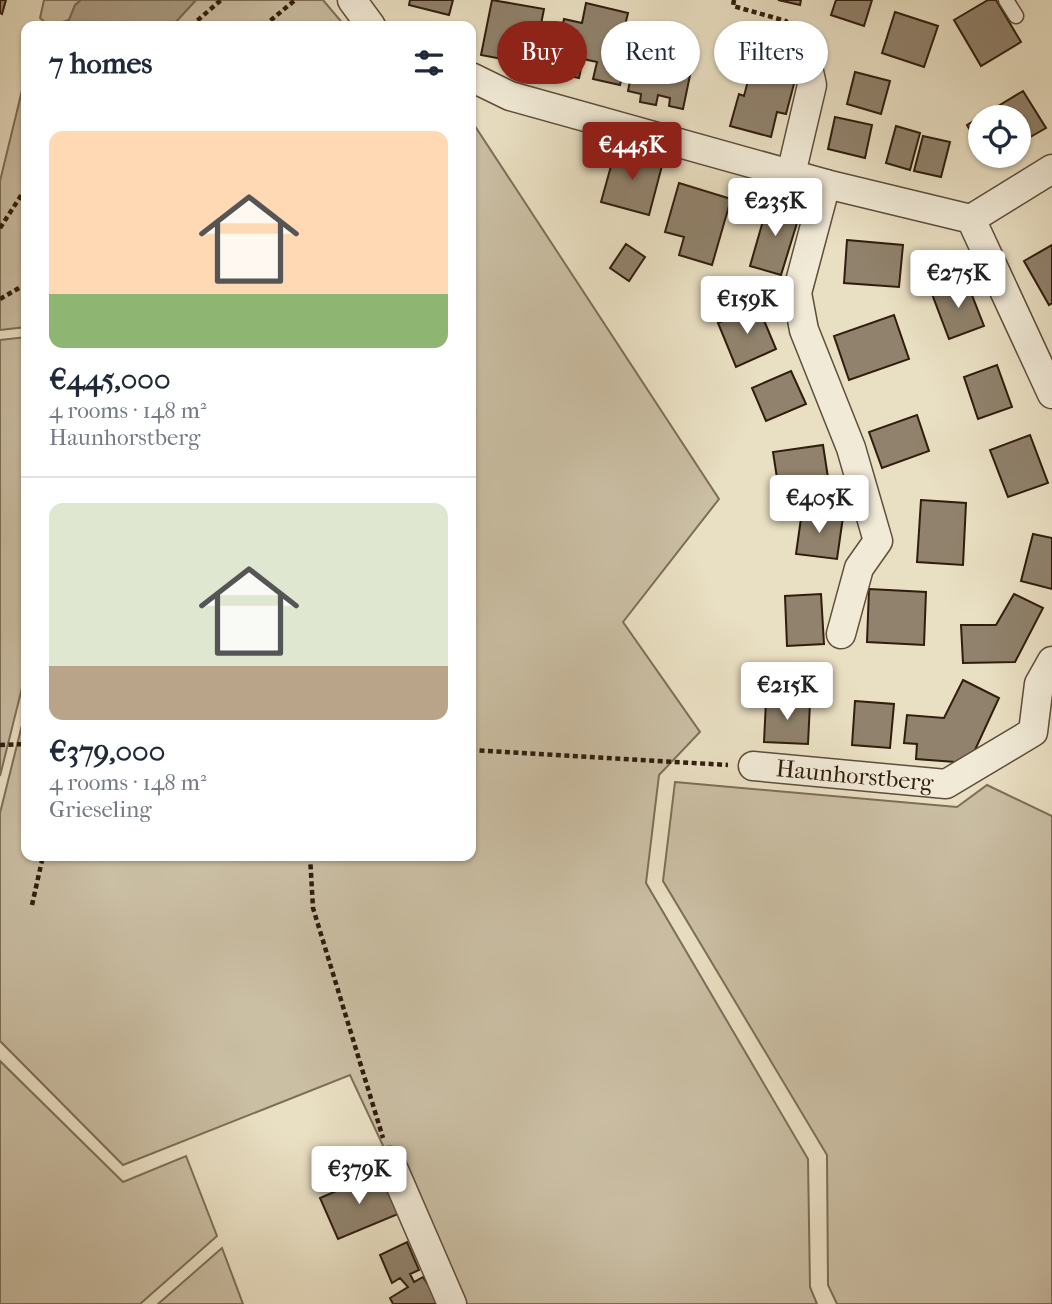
<!DOCTYPE html>
<meta charset="utf-8">
<style>
body{margin:0;font-family:"IM FELL French Canon",serif;background:#f6f6f7;color:#1f2937;height:100vh;display:flex;flex-direction:column;font-size:26px;white-space:nowrap}
*{box-sizing:border-box;margin:0}
p{font-size:23px;color:#747a83}
.icon{flex:none;width:38px;height:38px;fill:none;stroke:currentColor;stroke-width:2;stroke-linecap:round;stroke-linejoin:round}
.map{position:relative;flex:1;overflow:hidden}
.details{position:absolute;left:21px;top:21px;width:455px;height:840px;display:flex;flex-direction:column;background:#fff;border-radius:14px;box-shadow:0 2px 5px #0004}
.details>*{flex:none}
.top-card{position:absolute;left:497px;top:21px;width:450px;height:63px;display:flex;gap:14px}
.fabs{position:absolute;left:968px;top:105px;display:grid;gap:14px}
.fabs a{display:grid;place-items:center;width:63px;height:63px;border-radius:50%;background:#fff;box-shadow:0 2px 5px #0004;font-size:35px}
.price{position:absolute;translate:-50% -60px;padding:0 16px;border-radius:7px;background:#fff;color:#222;font-size:23px;line-height:46px;filter:drop-shadow(0 2px 4px #0008)}
.price::after{content:'';position:absolute;left:50%;top:42px;width:21px;height:16px;margin-left:-10px;background:inherit;clip-path:polygon(0 0,100% 0,50% 100%)}
.price.current{background:#8f2418;color:#fff}
ul{padding:0;list-style:none}
li{display:grid;align-content:center;gap:14px;height:371px;padding:0 28px}
li+li{border-top:2px solid #e0e1e3}
li span{display:grid;place-items:center;height:217px;border-radius:14px;color:#555}
li>.icon{margin-inline-start:auto}
span .icon{width:126px;height:126px;fill:#fffc;stroke-width:1}
li b{font-size:30px}
h2{display:flex;justify-content:space-between;align-items:center;height:84px;padding:0 28px;font-size:30px}
.pill{padding:0 24px;border-radius:32px;background:#fff;box-shadow:0 2px 5px #0004;font-size:24px;line-height:63px}
.pill.current{background:#8f2418;color:#fff}
.map>svg:first-child{display:block}
.green{fill:#cabea3;stroke:#7d6e58;stroke-width:2}
.water{fill:#aa9d85;stroke:#796a55;stroke-width:2}
.building{fill:#90826c;stroke:#301d0e;stroke-width:2}
.lines{fill:none;stroke-linecap:round;stroke-linejoin:round}
.lane-casing{stroke:#5e4e3b;stroke-width:17}
.street-casing{stroke:#5e4e3b;stroke-width:31}
.path{stroke:#301d0e;stroke-width:4.5;stroke-dasharray:5 3.5;stroke-linecap:butt}
.lane{stroke:#f1ead7;stroke-width:14}
.street{stroke:#f1ead7;stroke-width:28}
.labels{text-anchor:middle;stroke-width:6;stroke-linejoin:round;paint-order:stroke}
.street-label{font-size:24px;fill:#301d0e;stroke:#f1ead7}
</style>
<div class="map">
<svg width="1052" height="1304" viewBox="0 0 1052 1304">
<rect width="100%" height="100%" fill="#e9dfc2"/>
<filter id="stains"><feTurbulence type="fractalNoise" baseFrequency=".00286" numOctaves="4"/><feColorMatrix values="0 0 0 0 .2 0 0 0 0 .09 0 0 0 0 .02 0 0 0 .5 -.17"/></filter>
<radialGradient id="worn" r=".72"><stop offset=".6" stop-color="#630" stop-opacity="0"/><stop offset="1" stop-color="#630" stop-opacity=".3"/></radialGradient>
<!-- green -->
<path class="green" d="M44,0h37l-6,5 -6,15 -20,6 -9,-8z
M196,0h127l22,26h-173z
M26,74v253l-26,3v-149z
M471,120l248,379 -96,123 77,110 -41,43 -13,108 162,276 2,128 7,17h-360l-107,-229 -227,90 -123,-124v-228l26,-104v147h445z
M26,337v335l-26,104v-436z
M675,782l282,25 30,-22 65,31v488h-215l-9,-19 -1,-130 -164,-274z
M0,1061l123,121 63,-26 31,80 -77,68h-140z
M222,1248l21,56h-85z"/>
<!-- water -->
<path class="water" d="M81,0h115l-24,26h-116l13,-6 6,-15z"/>
<!-- building -->
<path class="building" d="M0,0h6l-4,14 -2,-1z
M410,0h43l-4,15 -40,-10z
M492,0l52,9 -11,56 -52,-10z
M778,0h23l-1,5z
M836,0h36l-8,26 -33,-11z
M988,0h8l25,42 -40,24 -27,-46z
M586,3l42,10 -9,38 8,2 -7,32 -27,-6 4,-17 -14,-3 -4,19 -27,-6 12,-53 18,4z
M895,12l43,14 -14,41 -42,-14z
M654,47l40,9 -11,53 -14,-3 1,-8 -12,-3 -2,10 -16,-3 1,-8 -13,-3 7,-35 17,4z
M751,69l44,11 -9,34 -9,-2 -6,25 -41,-11 9,-32 5,2z
M855,72l35,9 -9,33 -34,-10z
M1023,91l23,37 -28,16v-27h-38v30l-13,-22z
M835,117l37,8 -7,33 -37,-9z
M896,126l24,7 -10,37 -24,-7z
M923,136l27,6 -9,35 -27,-6z
M616,148l47,14 -14,53 -48,-13z
M679,183l52,16 -19,66 -33,-10 5,-18 -19,-5z
M769,200l32,10 -20,65 -31,-9z
M847,240l56,5 -4,42 -55,-4z
M626,244l19,13 -16,24 -19,-13z
M1052,245v58l-3,2 -25,-44z
M966,280l18,46 -35,13 -17,-45z
M758,306l18,43 -40,18 -18,-44z
M894,315l15,44 -60,21 -15,-44z
M997,365l15,42 -34,12 -14,-42z
M791,371l15,33 -40,17 -14,-33z
M917,415l12,36 -47,17 -13,-36z
M1030,435l18,48 -40,14 -18,-47z
M823,445l6,39 -50,7 -6,-39z
M921,500l45,3 -3,62 -46,-3z
M802,511l41,6 -6,42 -41,-5z
M1033,534l19,4v51l-31,-8z
M869,589l57,3 -2,53 -57,-3z
M821,594l3,50 -37,2 -2,-50z
M1014,594l29,14 -28,54 -52,1 -2,-38h35z
M963,680l36,18 -30,65 -53,-4 1,-15 -13,-1 3,-28 37,3z
M766,701l44,2 -2,41 -44,-2z
M855,701l39,3 -4,44 -38,-3z
M380,1172l18,42 -60,25 -18,-41z
M407,1242l12,28 -9,4 4,8 9,-5 17,27h-47l-3,-6 18,-11 -8,-9 -8,5 -12,-28z"/>
<g class="lines">
<!-- lane casing -->
<g class="lane-casing">
<path id="lane" d="M1006,0l10,16"/>
</g>
<!-- street casing -->
<g class="street-casing">
<g id="street">
<path d="M352,0l19,26"/>
<path d="M471,77l39,19 316,88 145,35 81,175"/>
<path d="M791,174l21,-89 -8,-36"/>
<path d="M826,184l-29,109 7,37 47,118 27,93 -19,27 -18,66"/>
<path d="M971,219l81,-50"/>
<path id="s1" d="M753,766l193,18 87,-52 6,-48 13,-23"/>
<path d="M390,1161l62,143"/>
</g>
</g>
<!-- path -->
<path class="path" d="M734,0l-1,6 53,15 4,7
M191,26l30,-26
M264,26l31,-26
M0,228l26,-40
M0,299l26,-15
M0,745l26,-1
M471,750l257,15
M310,856l3,52 70,230
M32,905l11,-49"/>
<!-- lane -->
<use href="#lane" class="lane"/>
<!-- street -->
<use href="#street" class="street"/>
</g>
<g class="labels">
<!-- street labels -->
<g class="street-label">
<text dy="8" stroke="none"><textPath href="#s1" startOffset="102">Haunhorstberg</textPath></text>
</g>
</g>
<rect width="100%" height="100%" filter="url(#stains)"/>
<rect width="100%" height="100%" fill="url(#worn)"/>
</svg>
<div class="fabs">
<a><svg class="icon" aria-label="locate" viewBox="0 0 24 24"><circle cx="12" cy="12" r="6"/><path d="M12 2v4M12 18v4M2 12h4M18 12h4"/></svg></a>
</div>
<b class="price current" style="left:632px;top:182px">€445K</b>
<b class="price" style="left:775px;top:238px">€235K</b>
<b class="price" style="left:958px;top:310px">€275K</b>
<b class="price" style="left:747px;top:336px">€159K</b>
<b class="price" style="left:819px;top:535px">€405K</b>
<b class="price" style="left:787px;top:722px">€215K</b>
<b class="price" style="left:359px;top:1206px">€379K</b>
<div class="top-card">
<a class="pill current">Buy</a>
<a class="pill">Rent</a>
<a class="pill">Filters</a>
</div>
<section class="details">
<h2>7 homes<svg class="icon" aria-label="filters" viewBox="0 0 24 24"><path d="M4 7h16M4 17h16"/><circle cx="9" cy="7" r="2"/><circle cx="15" cy="17" r="2"/></svg></h2>
<ul>
<li><span style="background:linear-gradient(#ffd9b3 75%,#8fb573 0)"><svg class="icon" aria-label="home" viewBox="0 0 24 24"><path d="M3 11l9-7 9 7M6 9v11h12V9"/></svg></span><div><b>€445,000</b><p>4 rooms · 148 m²</p><p>Haunhorstberg</p></div></li>
<li><span style="background:linear-gradient(#dfe7d0 75%,#b9a48a 0)"><svg class="icon" aria-label="home" viewBox="0 0 24 24"><path d="M3 11l9-7 9 7M6 9v11h12V9"/></svg></span><div><b>€379,000</b><p>4 rooms · 148 m²</p><p>Grieseling</p></div></li>
</ul>
</section>
</div>
